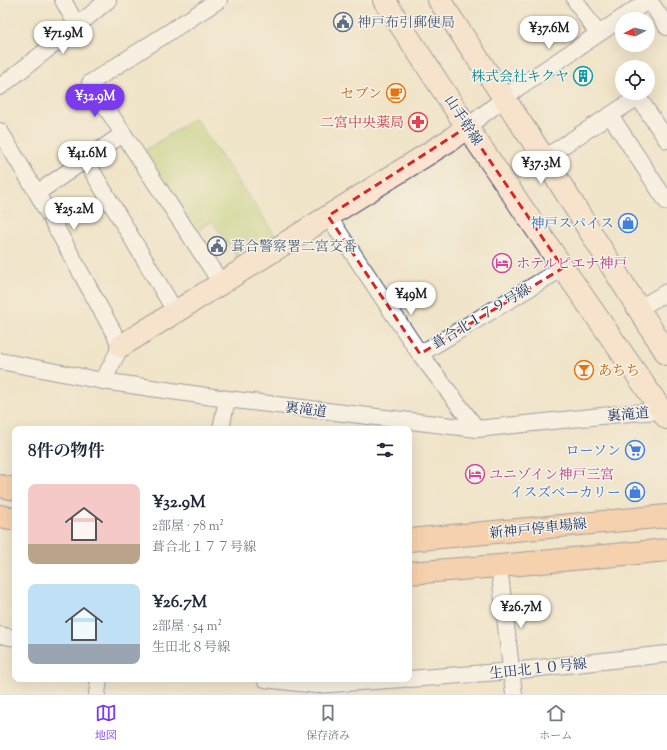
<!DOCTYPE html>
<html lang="ja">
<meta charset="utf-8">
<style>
body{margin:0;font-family:"Sorts Mill Goudy","Noto Serif JP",serif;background:#f2f2f3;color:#1f2937;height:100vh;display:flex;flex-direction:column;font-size:15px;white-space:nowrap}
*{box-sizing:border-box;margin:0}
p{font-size:13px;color:#747a83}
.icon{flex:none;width:22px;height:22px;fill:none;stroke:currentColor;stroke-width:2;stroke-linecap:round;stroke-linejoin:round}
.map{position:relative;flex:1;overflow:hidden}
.sheet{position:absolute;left:12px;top:426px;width:400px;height:256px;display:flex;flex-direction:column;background:#fff;border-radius:8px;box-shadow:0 4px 16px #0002}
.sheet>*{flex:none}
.needle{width:26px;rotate:263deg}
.tools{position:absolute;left:615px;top:12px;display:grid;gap:8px}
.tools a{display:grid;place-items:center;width:40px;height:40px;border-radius:50%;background:#fff;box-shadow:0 4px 16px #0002;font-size:20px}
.price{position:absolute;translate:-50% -34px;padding:0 9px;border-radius:14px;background:#fff;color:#222;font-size:13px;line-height:26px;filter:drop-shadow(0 1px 2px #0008)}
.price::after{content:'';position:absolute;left:50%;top:24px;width:12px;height:9px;margin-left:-6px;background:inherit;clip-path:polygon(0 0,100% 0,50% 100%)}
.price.current{background:#7c3aed;color:#fff}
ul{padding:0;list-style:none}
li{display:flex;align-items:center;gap:12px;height:100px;padding:0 16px}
li span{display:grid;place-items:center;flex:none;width:112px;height:80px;border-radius:8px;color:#555}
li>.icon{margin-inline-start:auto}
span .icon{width:48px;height:48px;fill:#fffc;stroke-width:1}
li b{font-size:17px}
h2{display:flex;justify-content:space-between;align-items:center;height:48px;padding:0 16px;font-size:17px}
.tab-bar{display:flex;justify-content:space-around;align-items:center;height:56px;border-top:1px solid #e0e1e3;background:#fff;font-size:11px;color:#747a83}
.tab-bar a{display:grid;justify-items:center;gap:2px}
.tab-bar .current{color:#7c3aed}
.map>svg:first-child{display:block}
.green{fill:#b6d075;stroke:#68806a}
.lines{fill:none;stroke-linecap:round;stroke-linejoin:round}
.street-casing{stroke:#3b4a6e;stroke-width:18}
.secondary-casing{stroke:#3b4a6e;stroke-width:24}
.primary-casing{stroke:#3b4a6e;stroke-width:24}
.street{stroke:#fff;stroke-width:16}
.secondary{stroke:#fee3d1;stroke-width:22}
.primary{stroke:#fcba8d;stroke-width:22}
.marked{fill:none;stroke:#d62828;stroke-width:3;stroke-dasharray:8 5;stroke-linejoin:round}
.labels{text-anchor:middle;stroke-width:3;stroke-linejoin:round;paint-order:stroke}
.service-label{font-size:14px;fill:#4e5e75;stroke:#f7f3e8;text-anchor:start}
.culture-label{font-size:14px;fill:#0d838f;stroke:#f7f3e8;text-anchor:end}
.food-label{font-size:14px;fill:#c56008;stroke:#f7f3e8;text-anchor:end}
.street-label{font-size:14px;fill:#1b2f5e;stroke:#f7f3e8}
.health-label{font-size:14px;fill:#be3a42;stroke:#f7f3e8;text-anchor:end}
.shop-label{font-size:14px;fill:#366cbe;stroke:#f7f3e8;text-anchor:end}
.hotel-label{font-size:14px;fill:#b23c85;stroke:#f7f3e8;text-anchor:start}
</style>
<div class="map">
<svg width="667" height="694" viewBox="0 0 667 694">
<rect width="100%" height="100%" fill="#f7f3e8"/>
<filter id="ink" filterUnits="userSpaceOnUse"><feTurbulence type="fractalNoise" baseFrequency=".025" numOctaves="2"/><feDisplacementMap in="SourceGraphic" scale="8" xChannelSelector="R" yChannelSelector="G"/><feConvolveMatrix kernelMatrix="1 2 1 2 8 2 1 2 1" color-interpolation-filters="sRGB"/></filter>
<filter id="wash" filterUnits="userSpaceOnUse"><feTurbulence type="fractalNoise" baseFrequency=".012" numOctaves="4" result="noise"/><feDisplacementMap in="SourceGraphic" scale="16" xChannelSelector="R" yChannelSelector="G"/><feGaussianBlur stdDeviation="0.9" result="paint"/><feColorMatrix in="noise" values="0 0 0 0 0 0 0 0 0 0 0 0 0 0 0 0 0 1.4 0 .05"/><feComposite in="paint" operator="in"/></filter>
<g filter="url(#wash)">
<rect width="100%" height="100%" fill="#f0e4c9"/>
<!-- green -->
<path class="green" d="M195,118l80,117 -38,22 -25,-36 -19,13 -52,-81z"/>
</g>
<g filter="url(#ink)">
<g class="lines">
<!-- street casing -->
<g class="street-casing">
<path id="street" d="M63,0l14,26
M219,0l-129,83 131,200
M575,0l23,34
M649,0l18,27
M0,87l77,-61 31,-26
M610,115l57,87
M467,127l52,-40 130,-87
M0,131l37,62 84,153 -18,35
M544,158l94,-61 29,43
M85,159l90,152
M37,193l86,-59
M328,216l92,138 57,75
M638,309l29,-17
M420,354l143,-86
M0,361l103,20 124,18 250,30 153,-16 33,-2
M221,429l6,-30
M499,566l15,128
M0,635l15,3
M265,679l51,6 87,-6
M409,679l103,-8 155,-17
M97,694l2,-15"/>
</g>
<!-- secondary casing -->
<g class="secondary-casing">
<path id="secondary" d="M384,0l83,127 96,141 104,150
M439,0l105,158 123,196
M121,346l329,-206 17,-13"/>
</g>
<!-- primary casing -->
<g class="primary-casing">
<path id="primary" d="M0,486l15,3
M0,516l15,3
M409,540l258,-24
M409,573l90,-7 168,-16"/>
</g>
<!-- street -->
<use href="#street" class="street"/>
<!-- secondary -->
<use href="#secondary" class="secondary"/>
<!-- primary -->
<use href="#primary" class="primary"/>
</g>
</g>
<!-- marked area -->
<path d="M0 0H667V694H0ZM467,127l96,141 -143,86 -92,-138z" fill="#f0e4c9" fill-opacity=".55" fill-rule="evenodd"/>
<path class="marked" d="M467,127l96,141 -143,86 -92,-138z"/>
<!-- icons -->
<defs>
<g id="civic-ring" transform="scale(1)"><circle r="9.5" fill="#f7f3e8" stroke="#5c6f8a" stroke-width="1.5"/><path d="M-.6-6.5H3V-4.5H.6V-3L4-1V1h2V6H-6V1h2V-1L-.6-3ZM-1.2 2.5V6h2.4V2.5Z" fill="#5c6f8a"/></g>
<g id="building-ring" transform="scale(1)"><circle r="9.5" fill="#f7f3e8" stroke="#0f9aa8" stroke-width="1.5"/><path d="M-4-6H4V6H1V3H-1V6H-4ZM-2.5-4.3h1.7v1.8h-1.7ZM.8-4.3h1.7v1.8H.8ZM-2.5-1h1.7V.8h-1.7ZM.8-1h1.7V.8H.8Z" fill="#0f9aa8"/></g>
<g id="cafe-ring" transform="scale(1)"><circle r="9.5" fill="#f7f3e8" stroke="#e8710a" stroke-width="1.5"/><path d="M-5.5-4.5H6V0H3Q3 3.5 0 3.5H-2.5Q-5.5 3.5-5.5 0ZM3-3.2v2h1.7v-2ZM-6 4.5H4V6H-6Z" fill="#e8710a"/></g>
<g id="pharmacy-ring" transform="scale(1)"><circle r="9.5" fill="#f7f3e8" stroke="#e0444e" stroke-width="1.5"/><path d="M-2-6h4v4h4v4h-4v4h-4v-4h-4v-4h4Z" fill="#e0444e"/></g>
<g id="shop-ring" transform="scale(1)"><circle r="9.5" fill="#f7f3e8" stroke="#3f7fe0" stroke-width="1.5"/><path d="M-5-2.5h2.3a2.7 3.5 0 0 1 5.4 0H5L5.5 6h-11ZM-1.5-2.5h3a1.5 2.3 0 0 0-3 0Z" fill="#3f7fe0"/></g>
<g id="hotel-ring" transform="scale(1)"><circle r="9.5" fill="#f7f3e8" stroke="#d1479c" stroke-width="1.5"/><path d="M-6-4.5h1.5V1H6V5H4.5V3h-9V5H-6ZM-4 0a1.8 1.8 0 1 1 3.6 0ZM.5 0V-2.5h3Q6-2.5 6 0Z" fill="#d1479c"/></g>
<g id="bar-ring" transform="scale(1)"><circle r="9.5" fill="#f7f3e8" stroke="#e8710a" stroke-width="1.5"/><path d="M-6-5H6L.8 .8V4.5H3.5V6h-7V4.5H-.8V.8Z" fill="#e8710a"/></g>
<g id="supermarket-ring" transform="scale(1)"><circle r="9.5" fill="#f7f3e8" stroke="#3f7fe0" stroke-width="1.5"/><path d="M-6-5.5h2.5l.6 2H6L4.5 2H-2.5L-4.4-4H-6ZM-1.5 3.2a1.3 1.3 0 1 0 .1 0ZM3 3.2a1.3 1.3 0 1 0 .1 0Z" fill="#3f7fe0"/></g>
</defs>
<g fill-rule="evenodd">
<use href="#civic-ring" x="343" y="22"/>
<use href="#building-ring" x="583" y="76"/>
<use href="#cafe-ring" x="396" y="93"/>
<use href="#pharmacy-ring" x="418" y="122"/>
<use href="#shop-ring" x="628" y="223"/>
<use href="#civic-ring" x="217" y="246"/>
<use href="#hotel-ring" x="502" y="263"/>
<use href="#bar-ring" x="584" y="370"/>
<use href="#supermarket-ring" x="635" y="450"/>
<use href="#hotel-ring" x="475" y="474"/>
<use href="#shop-ring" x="635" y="492"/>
</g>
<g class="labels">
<!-- service labels -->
<g class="service-label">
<text x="357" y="27">神戸布引郵便局</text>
<text x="231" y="251">葺合警察署二宮交番</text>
</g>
<!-- culture labels -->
<g class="culture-label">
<text x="569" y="81">株式会社キクヤ</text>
</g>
<!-- food labels -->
<g class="food-label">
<text x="382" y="98">セブン</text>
<text x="598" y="375" text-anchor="start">あちち</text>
</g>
<!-- street labels -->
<g class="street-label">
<text transform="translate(464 120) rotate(57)" y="5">山手幹線</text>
<text transform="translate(481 316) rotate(-31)" y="5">葺合北１７９号線</text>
<text transform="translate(306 409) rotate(7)" y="5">裏滝道</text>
<text transform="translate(628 414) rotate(-5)" y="5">裏滝道</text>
<text transform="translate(538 528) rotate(-6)" y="5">新神戸停車場線</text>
<text transform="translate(538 668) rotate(-6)" y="5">生田北１０号線</text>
</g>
<!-- health labels -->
<g class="health-label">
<text x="404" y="127">二宮中央薬局</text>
</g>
<!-- shop labels -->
<g class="shop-label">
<text x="614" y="228">神戸スパイス</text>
<text x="621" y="455">ローソン</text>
<text x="621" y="497">イスズベーカリー</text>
</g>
<!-- hotel labels -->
<g class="hotel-label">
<text x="516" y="268">ホテルピエナ神戸</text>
<text x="489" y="479">ユニゾイン神戸三宮</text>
</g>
</g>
</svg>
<div class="tools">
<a><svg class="needle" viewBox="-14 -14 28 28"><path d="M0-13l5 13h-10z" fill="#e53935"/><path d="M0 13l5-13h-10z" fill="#747a83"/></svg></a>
<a><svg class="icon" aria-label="locate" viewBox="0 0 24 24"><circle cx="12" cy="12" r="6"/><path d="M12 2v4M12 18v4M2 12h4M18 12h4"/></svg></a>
</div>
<b class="price" style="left:549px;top:50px">¥37.6M</b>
<b class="price" style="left:63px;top:55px">¥71.9M</b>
<b class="price current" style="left:95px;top:118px">¥32.9M</b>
<b class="price" style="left:87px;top:175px">¥41.6M</b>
<b class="price" style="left:541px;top:185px">¥37.3M</b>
<b class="price" style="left:74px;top:231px">¥25.2M</b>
<b class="price" style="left:411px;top:316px">¥49M</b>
<b class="price" style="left:521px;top:629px">¥26.7M</b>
<section class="sheet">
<h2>8件の物件<svg class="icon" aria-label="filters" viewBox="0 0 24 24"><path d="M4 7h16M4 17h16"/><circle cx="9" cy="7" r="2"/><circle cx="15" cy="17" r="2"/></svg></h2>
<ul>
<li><span style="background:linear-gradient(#f6c9c9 75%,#b9a48a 0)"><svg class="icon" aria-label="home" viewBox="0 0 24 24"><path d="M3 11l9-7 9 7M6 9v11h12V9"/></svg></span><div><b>¥32.9M</b><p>2部屋 · 78 m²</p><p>葺合北１７７号線</p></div></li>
<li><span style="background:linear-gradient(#bfe0f5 75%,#9aa5b1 0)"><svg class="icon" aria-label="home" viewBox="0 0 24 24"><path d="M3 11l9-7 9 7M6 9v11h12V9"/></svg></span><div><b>¥26.7M</b><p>2部屋 · 54 m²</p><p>生田北８号線</p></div></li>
</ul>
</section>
</div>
<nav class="tab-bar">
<a class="current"><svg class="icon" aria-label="map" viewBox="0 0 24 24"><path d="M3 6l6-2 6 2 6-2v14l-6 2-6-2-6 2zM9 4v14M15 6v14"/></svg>地図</a>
<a><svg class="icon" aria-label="saved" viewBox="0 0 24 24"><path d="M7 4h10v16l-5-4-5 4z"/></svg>保存済み</a>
<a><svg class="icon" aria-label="home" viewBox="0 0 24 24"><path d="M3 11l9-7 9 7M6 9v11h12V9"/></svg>ホーム</a>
</nav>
